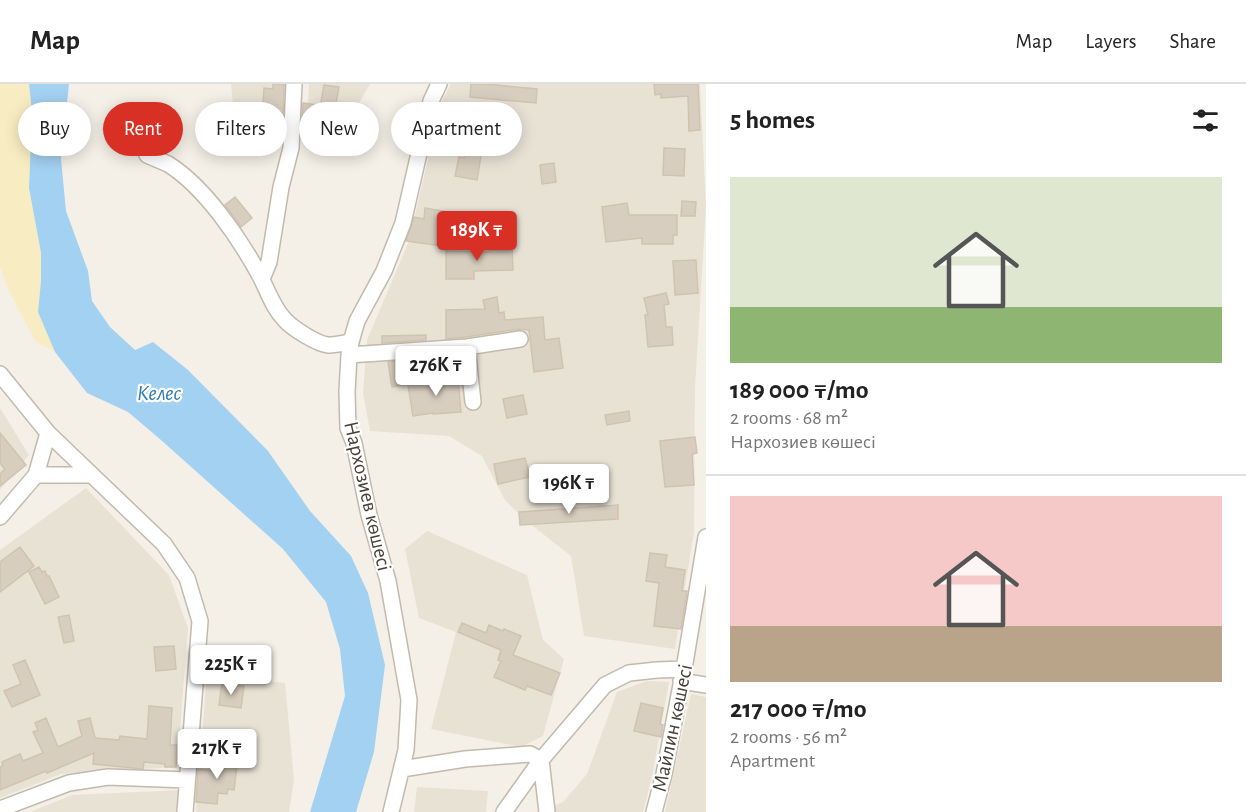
<!DOCTYPE html>
<meta charset="utf-8">
<style>
body{margin:0;font-family:"Alegreya Sans",sans-serif;background:#f6f6f6;color:#222;height:100vh;display:flex;flex-direction:column;font-size:22px;white-space:nowrap}
*{box-sizing:border-box;margin:0}
p{font-size:20px;color:#767676}
.icon{flex:none;width:33px;height:33px;fill:none;stroke:currentColor;stroke-width:2;stroke-linecap:round;stroke-linejoin:round}
.map{position:relative;flex:1;overflow:hidden}
.panel{display:flex;flex-direction:column;background:#fff;width:540px}
.panel>*{flex:none}
.top-card{position:absolute;left:18px;top:18px;width:570px;height:54px;display:flex;gap:12px}
.price{position:absolute;translate:-50% -51px;padding:0 14px;border-radius:6px;background:#fff;color:#222;font-size:20px;line-height:39px;filter:drop-shadow(0 2px 3px #0008)}
.price::after{content:'';position:absolute;left:50%;top:36px;width:18px;height:14px;margin-left:-9px;background:inherit;clip-path:polygon(0 0,100% 0,50% 100%)}
.price.on{background:#d93025;color:#fff}
ul{padding:0;list-style:none}
li{display:grid;align-content:center;gap:12px;height:318px;padding:0 24px}
li+li{border-top:2px solid #e0e0e0}
li span{display:grid;place-items:center;height:186px;border-radius:0px;color:#555}
li>.icon{margin-inline-start:auto}
span .icon{width:108px;height:108px;fill:#fffc;stroke-width:1}
li b{font-size:26px}
h2{display:flex;justify-content:space-between;align-items:center;height:72px;padding:0 24px;font-size:26px}
.chip{padding:0 21px;border-radius:27px;background:#fff;box-shadow:0 3px 15px #0003;font-size:21px;line-height:54px}
.chip.on{background:#d93025;color:#fff}
header{display:flex;align-items:center;gap:36px;box-sizing:border-box;height:84px;padding:0 30px;background:#fff;border-bottom:2px solid #e0e0e0}
header strong{font-size:28px}
nav{display:flex;gap:33px;margin-inline-start:auto;font-size:21px}
main{display:flex;flex:1;min-height:0}
.map>svg:first-child{display:block}
.residential{fill:#e8e2d5}
.sand{fill:#f8edc2}
.water{fill:#a3d1f1}
.building{fill:#d8cebf;stroke:#d0c3af;stroke-width:1.5}
.lines{fill:none;stroke-linecap:round;stroke-linejoin:round}
.minor-casing{stroke:#c2baac;stroke-width:18}
.minor{stroke:#fff;stroke-width:15}
.labels{text-anchor:middle;stroke-width:4.5;stroke-linejoin:round;paint-order:stroke}
.street-label{font-size:21px;fill:#474036;stroke:#fff}
.water-label{font-size:22px;font-style:italic;fill:#2e7cb4;stroke:#fff}
</style>
<header>
<strong>Map</strong>
<nav><a>Map</a><a>Layers</a><a>Share</a></nav>
</header>
<main>
<div class="map">
<svg width="706" height="728" viewBox="0 0 706 728">
<rect width="100%" height="100%" fill="#f4f0e7"/>
<!-- residential -->
<path class="residential" d="M231,0h55l-2,24 -50,7z
M309,0h61l-27,46 -37,12z
M451,0h249l6,122 -11,182 -1,144 -19,117 -91,-13 -13,-80 -47,-37 -19,-19 -23,-44 -33,-20 -79,-5 -7,-38 4,-53 42,-99 32,-138z
M0,324l29,47 -29,35z
M86,404l83,87 19,53 -11,139 -116,7 -61,24v-248z
M427,447l100,44 16,65 21,19 -21,77 -22,11 -90,-18 25,-97 -37,-14 -14,-69z
M207,590l78,9 9,97 -5,32h-93z
M647,597l22,1 -17,95 -9,35h-106l26,-10 24,-28 30,-82z
M691,610l15,3v115h-41z
M417,703l71,4 -2,21h-72z
M180,706l-3,22h-147l42,-17z"/>
<!-- sand -->
<path class="sand" d="M0,0h29l3,28 -3,76 12,65v28l-3,31 17,40 -19,-10 -28,-53 -8,-22z"/>
<!-- water -->
<path class="water" d="M29,0h40l-8,75 5,52 22,60 4,30 18,26 25,23 18,-8 35,28 80,81 42,60 41,45 17,37 17,72 -11,87 -18,60h-46l35,-116 -5,-47 -14,-47 -43,-53 -122,-109 -33,-28 -41,-19 -32,-41 -17,-40 3,-31v-28l-12,-65 3,-76z"/>
<!-- building -->
<path class="building" d="M273,0h11l-1,33 -21,-1 2,-28 9,1z
M471,0h15l51,5 -1,14 -66,-6z
M654,0h44l2,46 -11,1 -1,-35 -27,2v-4l-6,1z
M324,1l15,2 -4,22 -15,-2z
M303,19l15,2 -1,17 -15,-1z
M466,63l16,3 -5,30 -22,-4 4,-19 5,1z
M664,64l21,1 -1,27 -21,-1z
M554,79l2,19 -14,2 -2,-19z
M235,113l17,21 -11,9 -16,-22z
M682,117l14,1 -1,14h-14z
M627,119l2,12h48v20h-4v9h-31v-6l-36,4 -4,-35z
M425,124l28,5 -5,34 -42,-6 8,-24 10,2z
M512,163l1,23 -39,1v8h-28v-28l44,1v-4z
M696,176l2,33 -23,2 -2,-34z
M666,209l3,11 -5,1 2,22h6l1,18 -25,2 -3,-32h3l-4,-17z
M497,213l2,16 5,-1 1,8 38,-3 2,23 14,-2 4,30 -29,4 -5,-42 -10,-1 -53,8 -20,2v-29l39,-1 -2,-9z
M426,251v5l-44,3v-7z
M411,277l4,22 -23,4 -4,-25z
M444,291l7,1 7,5 3,31 -28,2v-1l-20,3 -5,-31 28,-3 3,-5z
M523,311l4,19 -20,4 -4,-19z
M629,327l1,10 -23,4 -2,-10z
M0,349l26,32 -26,21v-12l5,-5 -5,-6z
M695,353l2,16 -5,1 2,31 -29,2 -5,-46z
M525,374l5,19 -32,7 -4,-20z
M618,421v14l-98,6 -1,-13z
M20,463l14,19 -34,26v-30z
M650,469l17,2 -2,12 20,3 -3,21h5l-6,38 -27,-3 5,-43 -13,-2z
M39,483l3,5 3,-1 2,5h2l10,21 -14,7 -16,-32z
M69,531l5,26 -10,2 -6,-26z
M462,539l24,10 3,-8 14,6 1,-2 17,7 -8,19 47,18 -9,22 -24,-9 -2,4 -31,-13 7,-16 -3,-1 3,-10 -43,-18z
M174,562l2,23 -20,2 -2,-24z
M25,576l15,35 -28,12 -8,-16 17,-7 -8,-19z
M222,599l22,3 -3,22 -22,-3z
M641,619l22,5 -3,16 3,1 -2,12 -27,-6z
M149,622l23,2 -2,37h7l-1,22h-11v-3l-21,-2 -1,7 -50,-5 1,-11 -47,20 -1,-2 -46,19v-23l3,-1 -1,-4 18,-8 3,7 20,-8 -10,-21 5,-2 -3,-7 11,-5 12,29 24,-11 -4,-15 12,-3 5,20 24,2 1,-4 27,3z
M215,671l23,3 -4,32 -6,-1 -1,5 -9,-1 -1,11 -21,-2 2,-33 15,2z"/>
<g class="lines">
<!-- minor casing -->
<g class="minor-casing">
<path id="minor" d="M147,71c7,3 14,6 21,9 37,23 72,75 92,112 8,15 13,32 25,44 7,8 32,24 43,25 7,0 15,-2 23,-3
M262,195l7,-17 12,-75 10,-39 3,-64
M467,263l6,55
M349,271l118,-8 53,-8
M0,290l48,59 116,111 23,34 13,43 -15,191
M36,391h54
M0,433l36,-42 12,-42
M681,597l25,4
M541,676l6,52
M402,685l63,-10 65,-5 11,6
M0,725l69,-26 39,-6 79,3
M391,728l15,-62 3,-50 -21,-119 -19,-66 -15,-72 -6,-15 -1,-36 2,-37 2,-13 6,-21 27,-50 19,-48 28,-122 8,-17
M504,728l37,-52 64,-75 24,-12 28,-3 27,-1
M654,728l10,-38 20,-105 22,-132"/>
</g>
<!-- minor -->
<use href="#minor" class="minor"/>
</g>
<g class="labels">
<!-- street labels -->
<g class="street-label">
<text transform="translate(368 412) rotate(77)" y="7">Нархозиев көшесі</text>
<text transform="translate(672 644) rotate(-78)" y="7">Майлин көшесі</text>
</g>
<!-- water labels -->
<g class="water-label">
<text x="159" y="316">Келес</text>
</g>
</g>
</svg>
<b class="price on" style="left:477px;top:178px">189K ₸</b>
<b class="price" style="left:436px;top:313px">276K ₸</b>
<b class="price" style="left:569px;top:431px">196K ₸</b>
<b class="price" style="left:231px;top:612px">225K ₸</b>
<b class="price" style="left:217px;top:696px">217K ₸</b>
<div class="top-card">
<a class="chip">Buy</a>
<a class="chip on">Rent</a>
<a class="chip">Filters</a>
<a class="chip">New</a>
<a class="chip">Apartment</a>
</div>
</div>
<section class="panel">
<h2>5 homes<svg class="icon" aria-label="filters" viewBox="0 0 24 24"><path d="M4 7h16M4 17h16"/><circle cx="9" cy="7" r="2"/><circle cx="15" cy="17" r="2"/></svg></h2>
<ul>
<li><span style="background:linear-gradient(#dfe7d0 70%,#8fb573 0)"><svg class="icon" aria-label="home" viewBox="0 0 24 24"><path d="M3 11l9-7 9 7M6 9v11h12V9"/></svg></span><div><b>189 000 ₸/mo</b><p>2 rooms · 68 m²</p><p>Нархозиев көшесі</p></div></li>
<li><span style="background:linear-gradient(#f6c9c9 70%,#b9a48a 0)"><svg class="icon" aria-label="home" viewBox="0 0 24 24"><path d="M3 11l9-7 9 7M6 9v11h12V9"/></svg></span><div><b>217 000 ₸/mo</b><p>2 rooms · 56 m²</p><p>Apartment</p></div></li>
</ul>
</section>
</main>
